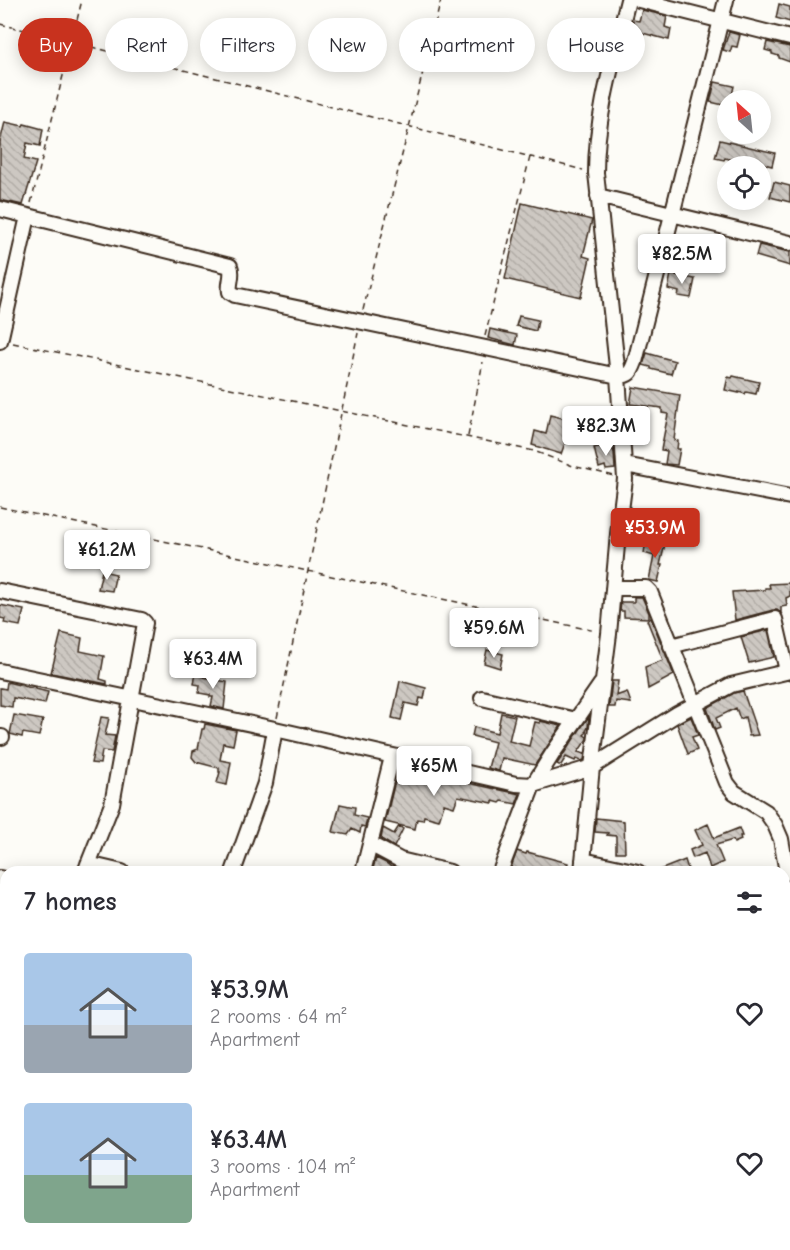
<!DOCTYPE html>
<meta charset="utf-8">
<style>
body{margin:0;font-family:"Comic Neue",sans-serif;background:#f2f2f3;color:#2b2b33;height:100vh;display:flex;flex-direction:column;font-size:22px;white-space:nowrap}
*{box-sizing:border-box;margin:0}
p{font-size:20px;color:#7c7c81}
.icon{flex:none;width:33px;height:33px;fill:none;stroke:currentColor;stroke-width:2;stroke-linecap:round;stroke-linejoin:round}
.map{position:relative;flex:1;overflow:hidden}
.drawer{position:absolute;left:0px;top:866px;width:790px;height:386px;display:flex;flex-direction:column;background:#fff;border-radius:18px 18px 0 0;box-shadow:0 3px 15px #0003}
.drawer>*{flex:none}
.hud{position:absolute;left:18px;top:18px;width:754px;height:54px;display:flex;gap:12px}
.needle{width:39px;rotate:333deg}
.buttons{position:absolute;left:717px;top:90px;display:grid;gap:12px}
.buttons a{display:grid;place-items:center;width:54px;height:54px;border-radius:50%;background:#fff;box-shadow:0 3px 15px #0003;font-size:30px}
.price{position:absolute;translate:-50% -51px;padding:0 14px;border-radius:6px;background:#fff;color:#222;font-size:20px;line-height:39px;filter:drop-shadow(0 2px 3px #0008)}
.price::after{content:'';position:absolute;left:50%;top:36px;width:18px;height:14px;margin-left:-9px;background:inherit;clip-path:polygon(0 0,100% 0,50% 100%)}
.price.current{background:#c8321e;color:#fff}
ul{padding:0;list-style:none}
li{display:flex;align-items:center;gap:18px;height:150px;padding:0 24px}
li span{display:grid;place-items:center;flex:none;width:168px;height:120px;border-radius:6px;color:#555}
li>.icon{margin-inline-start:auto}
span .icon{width:72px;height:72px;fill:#fffc;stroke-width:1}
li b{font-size:26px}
h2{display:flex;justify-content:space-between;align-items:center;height:72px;padding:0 24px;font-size:26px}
.tag{padding:0 21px;border-radius:27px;background:#fff;box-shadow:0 3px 15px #0003;font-size:21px;line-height:54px}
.tag.current{background:#c8321e;color:#fff}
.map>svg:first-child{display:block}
.building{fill:url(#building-back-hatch);stroke:#3b2a1e;stroke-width:1.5}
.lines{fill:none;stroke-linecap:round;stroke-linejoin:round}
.minor-casing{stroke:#3b2a1e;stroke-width:18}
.major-casing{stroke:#3b2a1e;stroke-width:21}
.path{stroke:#3b2a1e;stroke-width:1.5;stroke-dasharray:6 4.5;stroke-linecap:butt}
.minor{stroke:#fdfcf7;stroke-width:14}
.major{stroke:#fdfcf7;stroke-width:16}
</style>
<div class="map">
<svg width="790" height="1250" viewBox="0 0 790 1250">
<defs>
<pattern id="building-back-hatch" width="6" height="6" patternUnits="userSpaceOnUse" patternTransform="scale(1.5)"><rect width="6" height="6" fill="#cdc8c2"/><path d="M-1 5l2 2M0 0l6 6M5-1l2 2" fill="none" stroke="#b1aca6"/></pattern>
</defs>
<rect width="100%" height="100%" fill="#fdfcf7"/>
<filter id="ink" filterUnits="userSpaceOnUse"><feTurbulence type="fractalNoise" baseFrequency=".0167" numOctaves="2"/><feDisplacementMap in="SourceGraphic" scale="12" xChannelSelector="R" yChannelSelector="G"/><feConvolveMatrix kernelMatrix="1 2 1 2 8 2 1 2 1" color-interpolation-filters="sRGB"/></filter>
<g filter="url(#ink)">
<!-- building -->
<path class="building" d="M779,4l11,3v15l-14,-4z
M642,10l25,6 -2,11 6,2 -2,11 -38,-10 2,-10 6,1z
M729,32l11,3 -3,12 -5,-1 -2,6 -7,-2z
M767,42l23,5v15l-11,-4v-2l-7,-2v-2l-7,-2z
M715,82l19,4 -3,14h-3v6l-18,-4z
M5,122l18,4 1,-2 19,5 -3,17 -13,-3 -3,16 12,3 -13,43 -23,-5v-58z
M720,140l55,13 -3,13 -24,-6h-5v2l-18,-4 -1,2 -9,-2z
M774,182l16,4v16l-20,-5z
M522,203l70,17 -9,36 7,2 -9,39 -76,-18z
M759,245l31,7v14l-34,-10z
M671,274l24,5 -4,19 -13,-2 1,-4 -11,-3z
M519,316l19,4 -2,11 -20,-5z
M490,329l27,6 -2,10 -27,-7z
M647,353l28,8 -4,13 -20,-5v-2l-8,-2z
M733,376l26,6 -3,12 -10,-2 -1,2 -6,-2v1l-14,-3 3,-13 4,1z
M633,387l47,8 -6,45 4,1 -1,8h3l-3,16 -12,-1 2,-13 -6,-1 7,-36 -6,-1v-5l-32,-4z
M550,415l25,6 -2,10h-2l-1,5 -2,-1 -7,19 -29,-9 3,-14 11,3z
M611,443l3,10 1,16 -9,1 -1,-4 -6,2 -5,-20z
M111,535l33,9 -1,7 -17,-4 -1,2 -3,-1v1l-14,-2z
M646,541l19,3 -5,21h2l-4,17 -9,-2 5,-24 -10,-3z
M102,571l14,3 -4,17 -14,-2z
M790,583v13l-4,2 1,8 -6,1v6l-4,-3h-4l-38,10 -3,-28 33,-2v-2h5l-1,-4z
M634,597h8l7,16v5l-25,-1v-6h-4l1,-9h13z
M0,605l24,5 -4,16 -16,-3 1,-4 -5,-1z
M651,618l23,57 -26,14 -3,-22 18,-7 -16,-40z
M768,630l6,27 -25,6 -8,-26z
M61,633l21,5 -2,13 24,5 -4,23 7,2v3l-56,-11z
M487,650l16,4 -3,14 -16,-5z
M196,673l7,2v2l24,5 -3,27 -13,-3 2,-9h-3v-2l-11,-2 1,-8 -6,-1z
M400,681l26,7 -2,11 -4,-1 -2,8 -13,-3 -4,17 -9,-2z
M612,681h6l-2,15 11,-4 4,11 -15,-2 -1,6h-6z
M7,682l41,10 -3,12 -32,-6 -1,9 -12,-2v-17l6,1z
M743,691l15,44 -9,1 -4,-19 -5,2 -4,-11 -20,10 4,10 -5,2 -8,-22 27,-15z
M501,713l14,3 -6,25 20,5 6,-24 5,1v-2l21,5 -26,39 -33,-7 -3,13 -11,-3 7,-26 -23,-6 2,-9 23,6z
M14,715l29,5 -4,16 -16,-3 -1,4 -12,-3z
M589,716l-1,11 -2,4 1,1 -3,3 3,2v2l-9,13 7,2 -1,6 -3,1 -5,-2 -1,2 -9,-4 -5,8h-2l-2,-1z
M101,717l8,1 -4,17 10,1 -3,16 -10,-1 -2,13 -9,-1z
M691,717l7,18 -6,2 5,13 -9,4 -11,-30z
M205,724l31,6 -3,15 -10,-2 -3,17 11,2 -4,23 -10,-2 3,-11h-1v-4l-23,-6 -4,-5 1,-6 5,-2 4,-20h2z
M398,769l13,3v-3l33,8v1l76,16 -4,10 -14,-3 -2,2 -7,-2v2l-35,-7 -4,11 -10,-3 -5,16 -15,-4 -1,4 -6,-1 -2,10 -30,-7z
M340,804l15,3 -1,8 13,3 -2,9 -4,-1 -1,7 -8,-4 -4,6 -15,-3z
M596,818l28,3 1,31h-9v-16l-9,-1 1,-2 -13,-1z
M708,824l6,14 25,-10 3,8h-2l1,4 -7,3 -1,-3 -17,5 7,17 -13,6 -5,-15 -12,5 -3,-8 12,-5 -7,-15z
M399,826l4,3 -9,18 -13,-8 2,-11 11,6z
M517,851l9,3 1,-2 41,11 -2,9h-49l-7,-2z
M376,858l10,5 12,9h-26z
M685,860l4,12h-32v-1z"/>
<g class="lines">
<!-- minor casing -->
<g class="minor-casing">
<path id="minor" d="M639,0l151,38
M598,196l192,47
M0,209l230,57c4,9 -2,17 0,26l5,3c128,26 255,55 383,81 11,0 13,-3 17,-14l91,-362
M0,341l28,-125
M625,465l165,32
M613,588h33l4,4 77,191 7,9 32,20 9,13 6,14 5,28 4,6
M0,591l142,29 3,3 -33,181 -27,68
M671,646l104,-27 12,52
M0,671l275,58 241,55 17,1 59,-18 85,-53 54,-29 59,-14
M482,698l94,22
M0,737h2
M370,844l30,16 50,12
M583,860l55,12
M88,864l34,8
M233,872l32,-89 10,-54
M363,872l29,-115
M500,872l33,-87 20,-32 48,-69
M582,872l10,-105 17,-133 9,-100 7,-55 -7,-103 -22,-203c0,-59 18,-116 32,-173
M0,878l6,2
M784,955l6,-28
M0,1044l6,2
M0,1084l6,-15
M0,1140l6,11
M594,1245v5
M758,1245l11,5
M41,1250v-5
M418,1250l1,-5
M520,1250l1,-5
M721,1250l2,-5"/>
</g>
<!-- major casing -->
<g class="major-casing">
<path id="major" d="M0,1164l6,1
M784,1195l6,-2"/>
</g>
<!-- path -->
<path class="path" d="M0,24l583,146
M31,203l51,-203
M363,310l78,-310
M485,336l45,-179
M13,343l521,108 39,15 41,10
M468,436l15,-74
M0,507l596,124
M277,718l81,-385
M0,1206l6,-8"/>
<!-- minor -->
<use href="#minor" class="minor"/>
<!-- major -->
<use href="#major" class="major"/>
</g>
</g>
</svg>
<div class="buttons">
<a><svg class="needle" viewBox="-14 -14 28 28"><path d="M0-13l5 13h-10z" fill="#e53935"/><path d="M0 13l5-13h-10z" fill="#7c7c81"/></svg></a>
<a><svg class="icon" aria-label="locate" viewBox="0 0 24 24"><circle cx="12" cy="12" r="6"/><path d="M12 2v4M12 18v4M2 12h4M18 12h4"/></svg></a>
</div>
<b class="price" style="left:682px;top:285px">¥82.5M</b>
<b class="price" style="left:606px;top:457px">¥82.3M</b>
<b class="price current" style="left:655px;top:559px">¥53.9M</b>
<b class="price" style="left:107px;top:581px">¥61.2M</b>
<b class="price" style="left:494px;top:659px">¥59.6M</b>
<b class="price" style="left:213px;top:690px">¥63.4M</b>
<b class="price" style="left:434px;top:797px">¥65M</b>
<div class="hud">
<a class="tag current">Buy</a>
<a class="tag">Rent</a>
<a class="tag">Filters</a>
<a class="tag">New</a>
<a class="tag">Apartment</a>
<a class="tag">House</a>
</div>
<section class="drawer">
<h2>7 homes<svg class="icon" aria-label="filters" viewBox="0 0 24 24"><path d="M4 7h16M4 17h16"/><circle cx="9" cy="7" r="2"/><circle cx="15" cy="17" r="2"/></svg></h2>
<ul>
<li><span style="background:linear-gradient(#a9c7e8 60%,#9aa5b1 0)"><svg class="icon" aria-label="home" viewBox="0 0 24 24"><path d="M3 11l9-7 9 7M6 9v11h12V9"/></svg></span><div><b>¥53.9M</b><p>2 rooms · 64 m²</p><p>Apartment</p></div><svg class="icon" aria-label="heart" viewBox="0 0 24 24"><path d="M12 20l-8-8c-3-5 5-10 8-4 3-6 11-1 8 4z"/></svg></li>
<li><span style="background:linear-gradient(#a9c7e8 60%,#7fa58c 0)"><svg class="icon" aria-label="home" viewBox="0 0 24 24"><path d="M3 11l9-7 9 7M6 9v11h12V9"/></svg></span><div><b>¥63.4M</b><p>3 rooms · 104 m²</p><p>Apartment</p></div><svg class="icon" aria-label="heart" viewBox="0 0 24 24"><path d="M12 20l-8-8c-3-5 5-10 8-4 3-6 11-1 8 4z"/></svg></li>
</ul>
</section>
</div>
